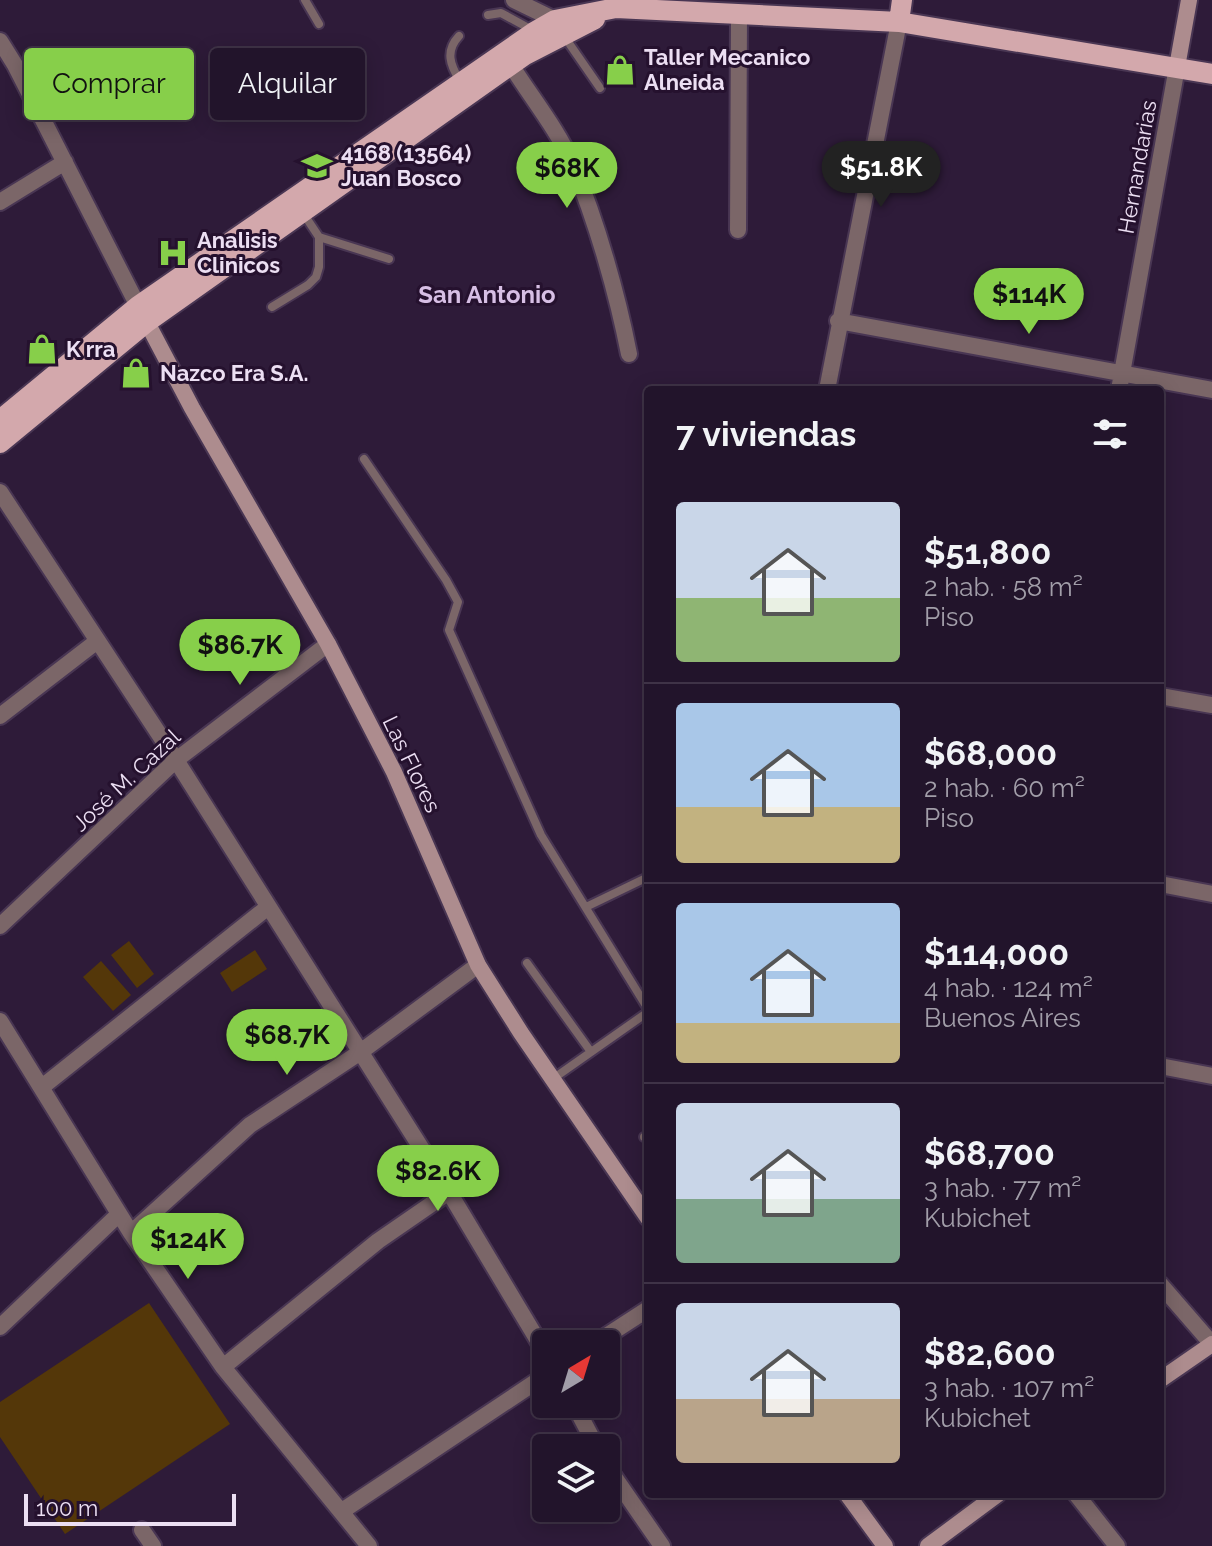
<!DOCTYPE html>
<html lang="es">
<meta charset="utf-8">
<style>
body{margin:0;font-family:Raleway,sans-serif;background:#2a1d33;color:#f1f3f6;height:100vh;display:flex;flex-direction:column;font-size:30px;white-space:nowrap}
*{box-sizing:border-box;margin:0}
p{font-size:26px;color:#a29ea9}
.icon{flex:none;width:44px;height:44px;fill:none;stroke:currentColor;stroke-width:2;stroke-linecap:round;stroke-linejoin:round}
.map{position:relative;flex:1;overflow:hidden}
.details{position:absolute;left:644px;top:386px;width:520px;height:1112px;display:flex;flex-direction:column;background:#22142b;border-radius:8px;box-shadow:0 4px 20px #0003,0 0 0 2px #3f3347}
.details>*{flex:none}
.guide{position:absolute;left:24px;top:48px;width:500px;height:72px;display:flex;gap:16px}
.needle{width:52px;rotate:38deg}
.controls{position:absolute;left:532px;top:1330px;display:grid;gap:16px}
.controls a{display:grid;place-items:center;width:88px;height:88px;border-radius:8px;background:#22142b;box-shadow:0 4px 20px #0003,0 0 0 2px #3f3347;font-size:40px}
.scale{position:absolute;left:24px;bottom:20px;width:212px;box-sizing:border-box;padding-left:8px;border:4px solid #ecdff3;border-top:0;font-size:22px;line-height:28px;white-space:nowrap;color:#ecdff3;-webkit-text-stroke:6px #25112e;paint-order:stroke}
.price{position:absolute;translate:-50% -68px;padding:0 18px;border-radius:28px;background:#87cf4a;color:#111;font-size:26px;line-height:52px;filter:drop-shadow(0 2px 4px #0008)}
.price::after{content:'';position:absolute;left:50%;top:48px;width:24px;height:18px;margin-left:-12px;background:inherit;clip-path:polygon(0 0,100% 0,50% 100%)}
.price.current{background:#222;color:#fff}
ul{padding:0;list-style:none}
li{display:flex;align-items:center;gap:24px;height:200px;padding:0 32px}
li+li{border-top:2px solid #3f3347}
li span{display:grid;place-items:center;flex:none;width:224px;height:160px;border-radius:8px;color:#555}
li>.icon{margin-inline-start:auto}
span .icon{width:96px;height:96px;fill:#fffc;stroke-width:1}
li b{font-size:34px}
h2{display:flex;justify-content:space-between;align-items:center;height:96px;padding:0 32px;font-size:34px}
.tag{padding:0 28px;border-radius:8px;background:#22142b;box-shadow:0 4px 20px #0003,0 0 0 2px #3f3347;font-size:28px;line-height:72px}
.tag.current{background:#87cf4a;color:#111}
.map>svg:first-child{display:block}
.grass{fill:#543709}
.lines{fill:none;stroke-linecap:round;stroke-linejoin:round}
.lane-casing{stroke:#493653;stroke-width:12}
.street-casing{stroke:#493653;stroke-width:20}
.secondary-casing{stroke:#493653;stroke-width:20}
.primary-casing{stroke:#493653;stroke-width:24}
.lane{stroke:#7b6668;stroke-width:8}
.street{stroke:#7b6668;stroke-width:16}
.secondary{stroke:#ad8c8e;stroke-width:16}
.primary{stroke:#d3a8ac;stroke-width:20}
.labels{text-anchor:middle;stroke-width:6;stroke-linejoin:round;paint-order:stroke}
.poi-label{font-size:22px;font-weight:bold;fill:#ecdff3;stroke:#25112e;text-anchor:start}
.street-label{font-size:22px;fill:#ecdff3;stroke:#25112e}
.neighbourhood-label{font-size:24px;font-weight:bold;fill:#d7bfe5;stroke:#25112e}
</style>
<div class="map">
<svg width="1212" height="1546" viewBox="0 0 1212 1546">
<rect width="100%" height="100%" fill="#2e1b39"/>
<!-- grass -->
<path class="grass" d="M129,941l25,33 -17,14 -26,-33z
M255,950l12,19 -35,23 -12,-19z
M101,961l30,34 -18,16 -30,-34z
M149,1303l81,121 -165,110 -65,-97v-35z"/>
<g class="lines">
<!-- lane casing -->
<g class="lane-casing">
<path id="lane" d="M305,0l14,24
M488,15l13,-2 33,18
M459,36c-14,15 -9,29 1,45
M564,36l36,52
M319,237l70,22
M272,307l36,-22 8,-8 3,-10v-30l-16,-24
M364,459l82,121 12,22 -9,28 92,205 107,174
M586,907l62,-30
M527,963l64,89
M554,1078l94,-66
M644,1137h4"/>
</g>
<!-- street casing -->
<g class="street-casing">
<path id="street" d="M514,0l41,20
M0,41l15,24 123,241
M511,65c20,32 47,65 62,100 24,58 44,128 56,189
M0,202l65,-40
M738,230l1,-217
M838,321l374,69
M827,390l72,-368
M1119,390l58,-323
M0,492l176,268 273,432 97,162
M1160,696l52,9
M0,716l96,-74
M1160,884l52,10
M0,926l176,-166 152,-116
M0,1021l131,212 92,134 146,179
M1160,1066l52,10
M42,1087l226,-180
M131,1233l119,-108 109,-72 119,-88
M1160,1284l52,60
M0,1327l119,-113
M594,1344l54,-35
M223,1367l155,-126 71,-49
M574,1404l23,44
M606,1465l56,81
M1076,1494l41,52
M342,1511l204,-136
M142,1530l11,16"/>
</g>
<!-- secondary casing -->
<g class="secondary-casing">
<path id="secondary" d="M1177,67l12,-67
M142,313l50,95 136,236 66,128 84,193 43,68 127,185
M1160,1380l52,-36
M847,1494l38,52
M928,1546l70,-52"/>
</g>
<!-- primary casing -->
<g class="primary-casing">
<path id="primary" d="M899,22l3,-22
M0,420l138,-114 396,-274 21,-12 61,-12 283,14 313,52
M0,443l147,-121 378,-267 70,-36"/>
</g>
<!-- lane -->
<use href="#lane" class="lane"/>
<!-- street -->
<use href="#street" class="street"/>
<!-- secondary -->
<use href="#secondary" class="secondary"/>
<!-- primary -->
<use href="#primary" class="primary"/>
</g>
<!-- icons -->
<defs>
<g id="shop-bare" transform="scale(2.4)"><path d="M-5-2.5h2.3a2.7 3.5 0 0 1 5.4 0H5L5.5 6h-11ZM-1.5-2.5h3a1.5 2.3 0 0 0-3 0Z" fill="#87cf4a" stroke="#25112e" stroke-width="2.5" paint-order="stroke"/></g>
<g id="school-bare" transform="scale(2.4)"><path d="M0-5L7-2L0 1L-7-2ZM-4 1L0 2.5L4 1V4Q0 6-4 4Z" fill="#87cf4a" stroke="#25112e" stroke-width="2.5" paint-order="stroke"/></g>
<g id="hospital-bare" transform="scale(2.4)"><path d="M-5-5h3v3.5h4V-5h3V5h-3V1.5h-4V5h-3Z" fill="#87cf4a" stroke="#25112e" stroke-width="2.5" paint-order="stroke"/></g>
</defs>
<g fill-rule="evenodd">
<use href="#shop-bare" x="620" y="70"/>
<use href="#school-bare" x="317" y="166"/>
<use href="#hospital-bare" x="173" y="253"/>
<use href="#shop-bare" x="42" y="349"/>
<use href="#shop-bare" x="136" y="373"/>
</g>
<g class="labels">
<!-- poi labels -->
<g class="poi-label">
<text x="644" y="65">Taller Mecanico<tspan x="644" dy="25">Alneida</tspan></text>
<text x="341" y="161">4168 (13564)<tspan x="341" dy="25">Juan Bosco</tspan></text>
<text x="197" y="248">Analisis<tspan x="197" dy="25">Clinicos</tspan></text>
<text x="66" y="357">K rra</text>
<text x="160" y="381">Nazco Era S.A.</text>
</g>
<!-- street labels -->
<g class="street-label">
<text transform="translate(1137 167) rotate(-80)" y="8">Hernandarias</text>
<text transform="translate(412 764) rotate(64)" y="8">Las Flores</text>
<text transform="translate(126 780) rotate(-43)" y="8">José M. Cazal</text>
</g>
<!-- neighbourhood labels -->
<g class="neighbourhood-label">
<text x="487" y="303">San Antonio</text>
</g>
</g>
</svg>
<div class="controls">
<a><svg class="needle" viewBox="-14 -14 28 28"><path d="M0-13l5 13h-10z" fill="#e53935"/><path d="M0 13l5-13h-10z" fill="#a29ea9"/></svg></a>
<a><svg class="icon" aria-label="layers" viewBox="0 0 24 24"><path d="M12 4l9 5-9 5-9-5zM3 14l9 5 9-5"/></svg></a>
</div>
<div class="scale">100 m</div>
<b class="price current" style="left:881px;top:209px">$51.8K</b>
<b class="price" style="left:567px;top:210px">$68K</b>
<b class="price" style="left:1029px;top:336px">$114K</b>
<b class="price" style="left:240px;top:687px">$86.7K</b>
<b class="price" style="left:287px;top:1077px">$68.7K</b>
<b class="price" style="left:438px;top:1213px">$82.6K</b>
<b class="price" style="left:188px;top:1281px">$124K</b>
<div class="guide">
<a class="tag current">Comprar</a>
<a class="tag">Alquilar</a>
</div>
<section class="details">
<h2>7 viviendas<svg class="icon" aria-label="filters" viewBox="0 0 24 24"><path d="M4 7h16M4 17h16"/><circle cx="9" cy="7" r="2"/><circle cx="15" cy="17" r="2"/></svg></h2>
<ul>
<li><span style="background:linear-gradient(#c9d6e8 60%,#8fb573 0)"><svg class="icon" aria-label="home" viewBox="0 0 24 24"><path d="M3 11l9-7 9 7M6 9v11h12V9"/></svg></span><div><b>$51,800</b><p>2 hab. · 58 m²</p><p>Piso</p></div></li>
<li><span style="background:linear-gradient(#a9c7e8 65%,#c2b280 0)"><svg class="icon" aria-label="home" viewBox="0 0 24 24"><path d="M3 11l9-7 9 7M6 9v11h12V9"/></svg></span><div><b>$68,000</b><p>2 hab. · 60 m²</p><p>Piso</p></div></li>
<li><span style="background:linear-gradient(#a9c7e8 75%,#c2b280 0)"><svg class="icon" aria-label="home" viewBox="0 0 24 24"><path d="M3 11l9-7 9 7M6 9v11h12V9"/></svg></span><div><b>$114,000</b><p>4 hab. · 124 m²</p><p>Buenos Aires</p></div></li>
<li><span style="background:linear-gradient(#c9d6e8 60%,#7fa58c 0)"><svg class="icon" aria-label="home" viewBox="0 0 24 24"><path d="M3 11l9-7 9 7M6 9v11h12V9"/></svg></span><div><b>$68,700</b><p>3 hab. · 77 m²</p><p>Kubichet</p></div></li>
<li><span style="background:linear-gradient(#c9d6e8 60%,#b9a48a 0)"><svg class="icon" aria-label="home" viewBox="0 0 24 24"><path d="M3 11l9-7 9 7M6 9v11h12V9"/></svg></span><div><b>$82,600</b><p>3 hab. · 107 m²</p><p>Kubichet</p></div></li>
</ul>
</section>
</div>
